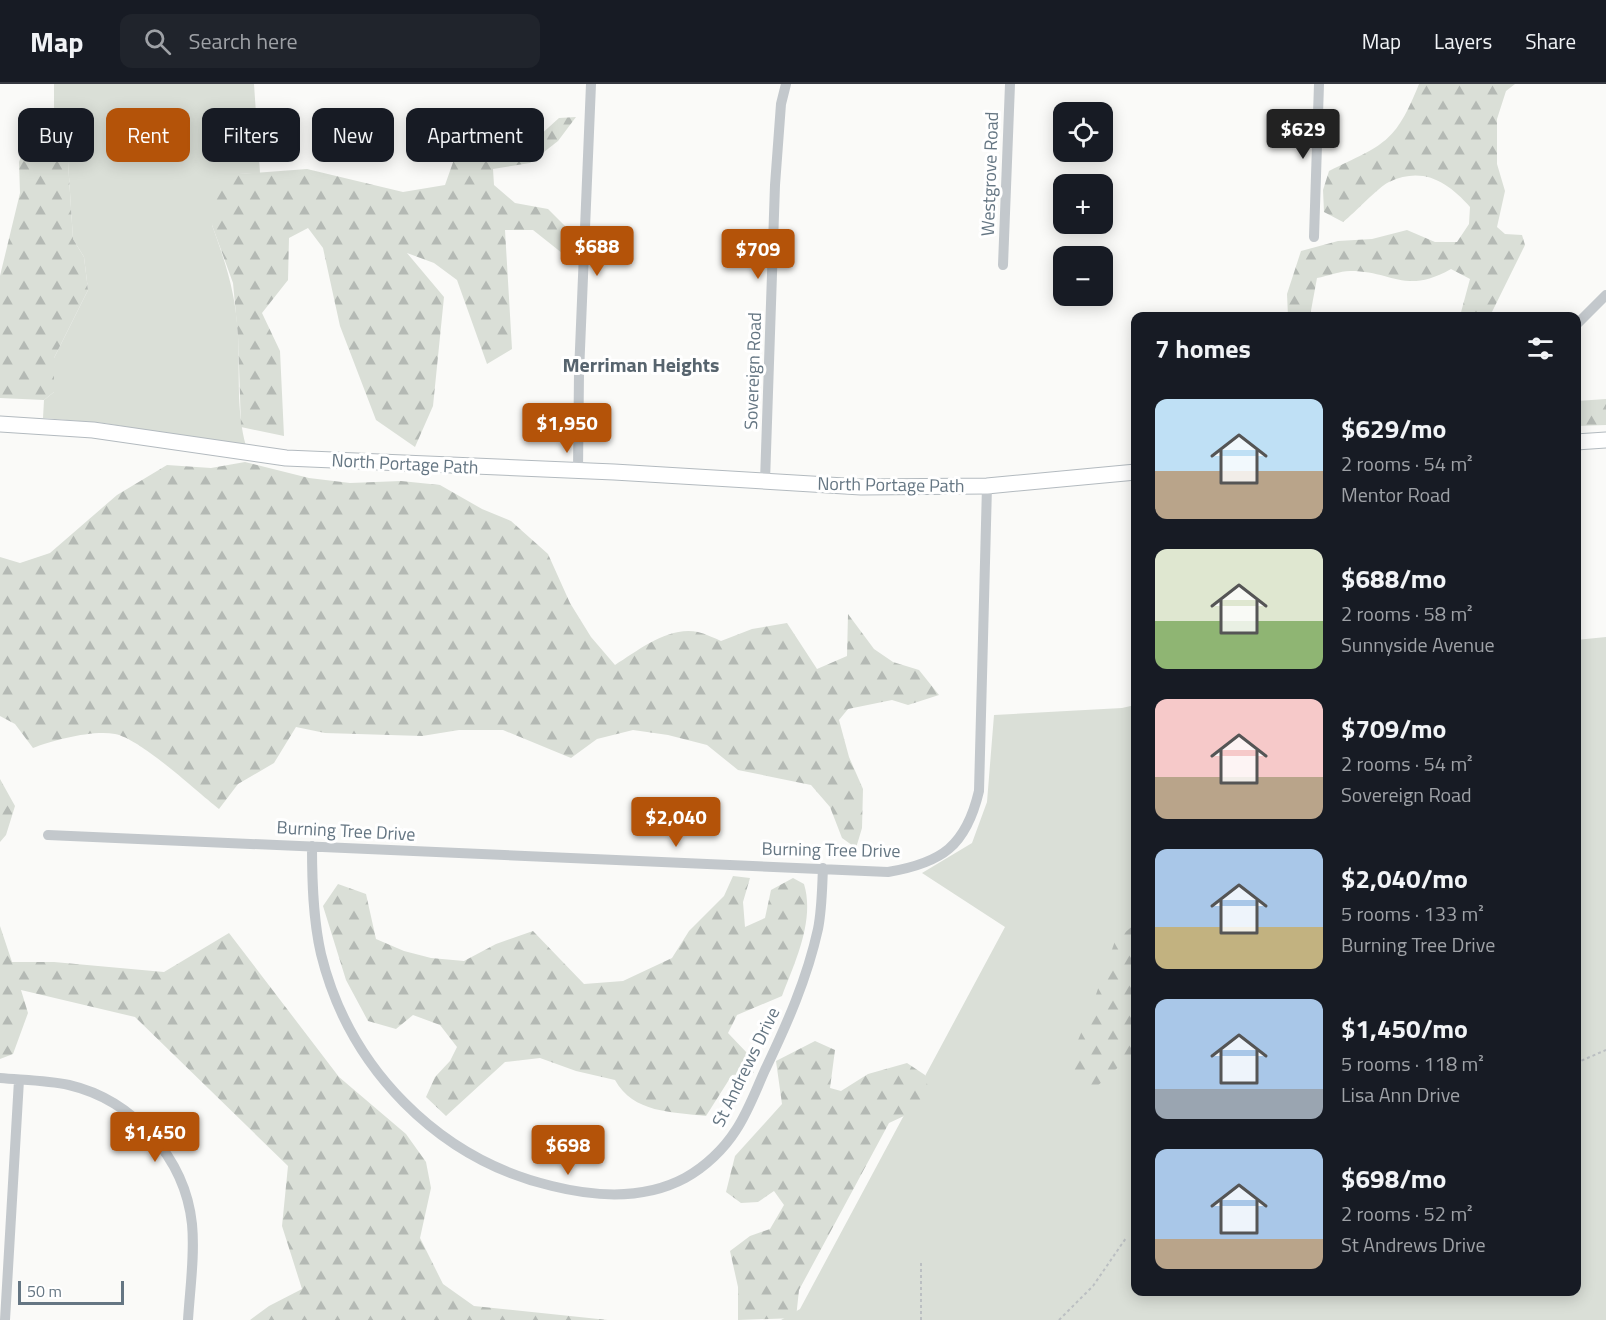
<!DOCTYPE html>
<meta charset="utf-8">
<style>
body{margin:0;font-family:"Titillium Web",sans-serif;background:#20242c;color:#f1f3f6;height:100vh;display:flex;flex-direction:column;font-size:22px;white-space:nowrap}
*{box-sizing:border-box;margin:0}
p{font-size:20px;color:#9ea1a6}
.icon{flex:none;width:33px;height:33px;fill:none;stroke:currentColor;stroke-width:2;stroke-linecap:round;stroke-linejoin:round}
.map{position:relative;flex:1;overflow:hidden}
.drawer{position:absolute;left:1131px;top:228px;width:450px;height:984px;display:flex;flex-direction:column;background:#171b24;border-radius:12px;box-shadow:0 3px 15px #0003}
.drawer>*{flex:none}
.top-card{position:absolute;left:18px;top:24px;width:570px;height:54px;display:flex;gap:12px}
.controls{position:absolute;left:1053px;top:18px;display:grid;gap:12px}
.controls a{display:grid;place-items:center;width:60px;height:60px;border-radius:12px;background:#171b24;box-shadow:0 3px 15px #0003;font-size:30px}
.scale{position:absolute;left:18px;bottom:15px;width:106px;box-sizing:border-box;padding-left:6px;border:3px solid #657683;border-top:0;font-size:16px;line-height:21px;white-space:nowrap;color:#657683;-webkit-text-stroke:4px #fff;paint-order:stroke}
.price{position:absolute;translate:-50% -51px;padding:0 14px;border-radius:6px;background:#b45309;color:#fff;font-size:20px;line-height:39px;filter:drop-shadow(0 2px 3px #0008)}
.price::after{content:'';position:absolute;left:50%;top:36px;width:18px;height:14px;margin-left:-9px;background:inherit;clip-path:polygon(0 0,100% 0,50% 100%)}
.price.selected{background:#222;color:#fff}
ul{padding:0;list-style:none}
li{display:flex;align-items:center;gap:18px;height:150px;padding:0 24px}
li span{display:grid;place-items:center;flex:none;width:168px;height:120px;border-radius:12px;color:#555}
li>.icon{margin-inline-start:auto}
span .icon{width:72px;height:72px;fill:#fffc;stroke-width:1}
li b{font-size:26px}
h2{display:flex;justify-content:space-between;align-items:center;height:72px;padding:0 24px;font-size:26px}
.pill{padding:0 21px;border-radius:12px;background:#171b24;box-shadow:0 3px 15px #0003;font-size:21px;line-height:54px}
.pill.selected{background:#b45309;color:#fff}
header{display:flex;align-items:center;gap:36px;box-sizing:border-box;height:84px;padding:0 30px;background:#171b24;border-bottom:2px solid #363941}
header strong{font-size:28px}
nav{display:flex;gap:33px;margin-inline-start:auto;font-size:21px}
.search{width:420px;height:54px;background:#20242c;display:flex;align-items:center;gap:15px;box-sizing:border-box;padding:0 21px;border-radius:12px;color:#9ea1a6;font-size:22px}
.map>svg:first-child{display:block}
.grass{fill:#dadfd7}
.forest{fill:url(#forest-firs)}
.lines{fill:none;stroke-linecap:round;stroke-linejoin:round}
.secondary-casing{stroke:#b3babf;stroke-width:17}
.path{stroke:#bbbfc2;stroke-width:2;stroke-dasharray:3 3;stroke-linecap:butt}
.street{stroke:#c3c8cc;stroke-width:10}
.secondary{stroke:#fff;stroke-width:15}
.labels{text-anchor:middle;stroke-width:6;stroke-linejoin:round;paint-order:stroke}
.street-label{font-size:18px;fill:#657683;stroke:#fff}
.neighbourhood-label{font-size:20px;font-weight:bold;fill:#57646e;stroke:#fff}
</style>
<header>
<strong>Map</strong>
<div class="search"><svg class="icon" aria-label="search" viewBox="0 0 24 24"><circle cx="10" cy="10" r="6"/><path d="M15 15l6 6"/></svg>Search here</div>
<nav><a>Map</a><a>Layers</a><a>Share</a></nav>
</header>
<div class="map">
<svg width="1606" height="1236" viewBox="0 0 1606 1236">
<defs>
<pattern id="forest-firs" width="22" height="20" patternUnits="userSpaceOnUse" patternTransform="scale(1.5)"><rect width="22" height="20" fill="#dadfd7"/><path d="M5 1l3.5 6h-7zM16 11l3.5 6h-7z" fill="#b4b9b4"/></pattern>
</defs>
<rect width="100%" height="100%" fill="#fafaf8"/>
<!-- grass -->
<path class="grass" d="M54,0h200l6,89 -21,1 -27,51c14,39 24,69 26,111 2,37 -2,74 8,110l-143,-23 -60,-5 1,-18 10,-8v-34l34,-68 -4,-33 -11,-18 -6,-93 -13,-21z
M1606,553v683h-825l19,-11 205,-382 -83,-54 50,-30 15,-41 7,-87 128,-7 13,-3 1,587h440v-652z"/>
<!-- forest -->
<path class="forest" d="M1419,0h96l-9,7 -9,28v45l8,27 -8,36 8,7 17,1 3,10 -35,71h-30l10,-37 -19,-10c-46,26 -58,2 -101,2 -10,0 -22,5 -33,7l-7,38h-22l-1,-22 14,-43 37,-10 34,-2 35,-9 28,12h22l12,-18 1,-17c-22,-25 -47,-41 -81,-25 -12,6 -33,30 -46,40l-19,-10 -1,-22 6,-19c55,-27 66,-27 90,-87z
M576,33l-18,24 -28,22 -37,6 1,16 21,18 33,6 18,18 -4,26 -29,-23h-28l7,119 -25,15 -30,-84 -23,-17 -27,-10 37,44 -11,109 -18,41 -39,-27 -36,-94 -17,-78 -15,-20 -19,10 -1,42 -26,33 18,38 4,85 -43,-9 -3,-91 -5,-53 -21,-58 3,-38 24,-13 68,-5 96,23 42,-7 12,-34 11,-20 39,6h31l21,-19z
M54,41l13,21 6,93 11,18 4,33 -34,68v34l-10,8 -44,-2v-122l20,-83 -1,-31 10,-28z
M1606,315v26l-29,1v-25z
M245,378l64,16 41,5 51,-2 39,4 42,24 29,12 37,33 22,49 21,34 24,28c24,-15 53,-39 83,-33 8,2 16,6 23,9l31,-12 35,-6 30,46 30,-13 1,-42 26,35 19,13 26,8 20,25 -31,10 -16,-5 -44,9 -9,11 10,37 14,32 -1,39 -6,20 -14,-10 -12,-31 -19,-22 -73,-15 -31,-25 -39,-10 -35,-5 -36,9 -26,19 -68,-28h-44l-37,6 -97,-3 -29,-6 -22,36 -36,21 -19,25c-23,-18 -78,-70 -104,-75 -23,-4 -61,6 -82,14l-18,-24 -15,-8v-159l20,6 30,-10 67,-58 50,-30 44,3z
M0,695l15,27 -9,29 -6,7z
M733,792l17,2 -7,24 2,25 20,-9 6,-28 22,-12 11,6c11,36 -9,78 -22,112l-45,19 -9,18 20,21 6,19 -22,2 -26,41c-34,-4 -73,-3 -91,-36l-39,-9 -36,-13 -35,4 -59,54 -20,-19 9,-20 15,-16 7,-14 -17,-22 -27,-10 -17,14 -28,-8 -22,-41 -23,-74 15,-22 28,10 10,45 28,12 27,7 33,3 32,-17 37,-13 51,53 39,-3 49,-23 17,-27 35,-35z
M1135,840v128l-41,37 -22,-5 -3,-23 19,-44 27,-76z
M0,842l12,36h42l110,10 65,-39 110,144 67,57 20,28 5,26 -11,50 23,46 31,22 134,14h-358l19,-14 33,-17 -20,-63 6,-60 -153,-149 -114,-27 7,23 -15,41 -13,5z
M815,957l20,9 -5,38 11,3 27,-17 39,-11 18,12 5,21 -11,13 -30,14 -90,167 -3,28 -58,2v-33l-8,-36 20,-15 20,-7 14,-24 -10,-14 -16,11 -17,1 -15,-11 9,-36 47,-52 -6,-43z"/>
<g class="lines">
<!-- secondary casing -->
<g class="secondary-casing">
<path id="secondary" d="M0,340l93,6 193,28 328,14 247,15 126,-1 149,-14
M1576,358l30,-2"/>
</g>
<!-- path -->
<path class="path" d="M1576,979l30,-13
M921,1236v-60
M1059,1236l34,-34 33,-48"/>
<!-- street -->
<path class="street" d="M1314,153l5,-153
M1003,181l7,-181
M1576,241l30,-30
M578,386l1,-97 12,-289
M765,397l10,-296 6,-81 5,-20
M48,751l840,37c54,-9 78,-26 91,-81l8,-305
M312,762c0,36 1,73 9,108 28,114 117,205 231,232 44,11 92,14 133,-8 20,-11 39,-29 51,-48 12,-18 20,-40 29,-60 22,-46 42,-91 53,-141 4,-20 4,-41 5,-61
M0,994c22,2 47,2 69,7 64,15 116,73 123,139 3,31 -2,64 -4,96
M5,1236l14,-240"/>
<!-- secondary -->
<use href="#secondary" class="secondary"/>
</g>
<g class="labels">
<!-- street labels -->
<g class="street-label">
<text transform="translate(990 90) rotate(-88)" y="6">Westgrove Road</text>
<text transform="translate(753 287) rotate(-88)" y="6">Sovereign Road</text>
<text transform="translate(405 380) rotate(3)" y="6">North Portage Path</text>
<text transform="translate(891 401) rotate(1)" y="6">North Portage Path</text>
<text transform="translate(346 747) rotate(3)" y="6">Burning Tree Drive</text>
<text transform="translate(831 766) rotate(1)" y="6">Burning Tree Drive</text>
<text transform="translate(746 983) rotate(-64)" y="6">St Andrews Drive</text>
</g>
<!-- neighbourhood labels -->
<g class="neighbourhood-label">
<text x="641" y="288">Merriman Heights</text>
</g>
</g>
</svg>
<div class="controls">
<a><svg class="icon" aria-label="locate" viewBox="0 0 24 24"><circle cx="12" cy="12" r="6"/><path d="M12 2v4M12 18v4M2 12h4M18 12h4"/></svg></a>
<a>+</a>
<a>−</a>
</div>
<div class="scale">50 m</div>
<b class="price selected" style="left:1303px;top:76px">$629</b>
<b class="price" style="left:597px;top:193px">$688</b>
<b class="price" style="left:758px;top:196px">$709</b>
<b class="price" style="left:567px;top:370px">$1,950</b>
<b class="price" style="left:676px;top:764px">$2,040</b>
<b class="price" style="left:155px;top:1079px">$1,450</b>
<b class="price" style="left:568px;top:1092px">$698</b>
<div class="top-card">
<a class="pill">Buy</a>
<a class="pill selected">Rent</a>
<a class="pill">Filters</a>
<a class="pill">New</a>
<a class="pill">Apartment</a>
</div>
<section class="drawer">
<h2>7 homes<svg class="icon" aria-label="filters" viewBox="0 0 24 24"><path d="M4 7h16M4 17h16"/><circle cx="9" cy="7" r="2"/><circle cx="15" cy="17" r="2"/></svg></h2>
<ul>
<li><span style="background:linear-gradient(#bfe0f5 60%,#b9a48a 0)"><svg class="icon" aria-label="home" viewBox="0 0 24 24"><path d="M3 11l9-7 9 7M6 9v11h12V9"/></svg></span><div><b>$629/mo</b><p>2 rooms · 54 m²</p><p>Mentor Road</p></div></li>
<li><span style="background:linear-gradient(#dfe7d0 60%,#8fb573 0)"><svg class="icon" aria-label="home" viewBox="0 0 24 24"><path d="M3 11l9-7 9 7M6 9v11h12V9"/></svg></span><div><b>$688/mo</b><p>2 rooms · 58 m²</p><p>Sunnyside Avenue</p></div></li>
<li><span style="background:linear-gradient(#f6c9c9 65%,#b9a48a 0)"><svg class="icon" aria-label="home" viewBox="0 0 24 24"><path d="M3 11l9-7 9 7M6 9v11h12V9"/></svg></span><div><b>$709/mo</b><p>2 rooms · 54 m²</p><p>Sovereign Road</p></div></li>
<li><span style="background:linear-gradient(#a9c7e8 65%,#c2b280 0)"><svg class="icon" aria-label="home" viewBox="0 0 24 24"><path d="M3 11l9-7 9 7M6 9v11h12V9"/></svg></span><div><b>$2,040/mo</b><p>5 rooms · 133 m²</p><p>Burning Tree Drive</p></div></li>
<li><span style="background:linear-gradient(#a9c7e8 75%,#9aa5b1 0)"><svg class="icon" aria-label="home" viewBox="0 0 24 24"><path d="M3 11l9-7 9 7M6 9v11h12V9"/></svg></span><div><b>$1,450/mo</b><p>5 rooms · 118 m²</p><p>Lisa Ann Drive</p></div></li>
<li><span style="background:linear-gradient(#a9c7e8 75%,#b9a48a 0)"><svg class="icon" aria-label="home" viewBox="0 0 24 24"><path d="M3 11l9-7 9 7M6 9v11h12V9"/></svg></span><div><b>$698/mo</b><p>2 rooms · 52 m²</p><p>St Andrews Drive</p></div></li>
</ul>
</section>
</div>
